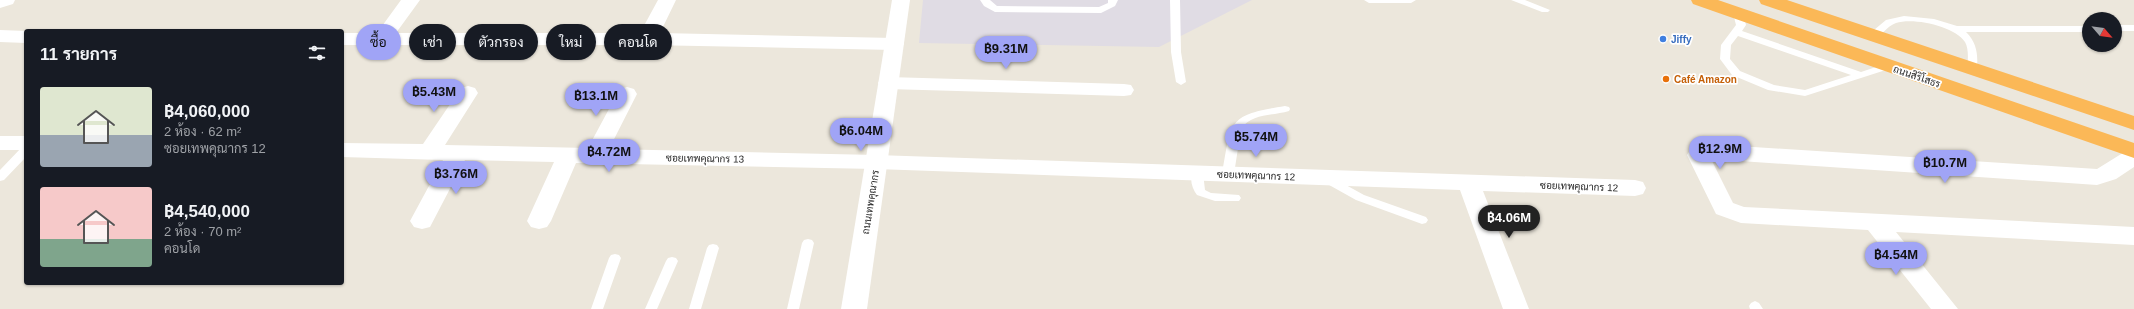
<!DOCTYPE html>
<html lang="th">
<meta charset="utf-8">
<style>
body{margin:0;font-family:Helvetica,Sarabun,sans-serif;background:#20242c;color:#f1f3f6;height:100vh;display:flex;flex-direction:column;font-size:15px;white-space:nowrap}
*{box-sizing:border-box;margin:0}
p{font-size:13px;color:#9ea1a6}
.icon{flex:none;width:22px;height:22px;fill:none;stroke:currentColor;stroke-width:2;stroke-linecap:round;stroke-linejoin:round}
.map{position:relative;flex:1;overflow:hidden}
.panel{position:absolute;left:24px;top:29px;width:320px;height:256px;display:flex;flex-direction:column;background:#171b24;border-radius:4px;box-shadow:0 1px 3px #0004}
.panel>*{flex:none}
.banner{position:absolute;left:356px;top:24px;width:380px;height:36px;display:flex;gap:8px}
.needle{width:26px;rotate:118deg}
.tools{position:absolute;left:2082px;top:12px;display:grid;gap:8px}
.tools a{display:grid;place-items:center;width:40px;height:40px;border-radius:50%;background:#171b24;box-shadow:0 1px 3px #0004;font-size:20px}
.price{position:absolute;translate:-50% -34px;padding:0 9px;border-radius:14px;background:#a0a4f6;color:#111;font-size:13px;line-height:26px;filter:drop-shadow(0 1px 2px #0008)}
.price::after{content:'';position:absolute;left:50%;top:24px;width:12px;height:9px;margin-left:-6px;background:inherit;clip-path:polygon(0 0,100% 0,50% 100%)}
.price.on{background:#222;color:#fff}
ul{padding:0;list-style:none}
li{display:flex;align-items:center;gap:12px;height:100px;padding:0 16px}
li span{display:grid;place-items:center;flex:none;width:112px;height:80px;border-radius:4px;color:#555}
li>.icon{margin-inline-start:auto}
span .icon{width:48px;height:48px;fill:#fffc;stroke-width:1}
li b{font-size:17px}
h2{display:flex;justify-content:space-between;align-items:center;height:48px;padding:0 16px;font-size:17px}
.pill{padding:0 14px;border-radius:18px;background:#171b24;box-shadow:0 1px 3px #0004;font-size:14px;line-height:36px}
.pill.on{background:#a0a4f6;color:#111}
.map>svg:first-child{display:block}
.industrial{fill:#e0dce4}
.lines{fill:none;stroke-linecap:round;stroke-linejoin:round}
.lane{fill:#fff;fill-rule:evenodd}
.street{fill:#fff;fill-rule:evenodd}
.secondary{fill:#fff;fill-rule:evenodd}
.highway{fill:#fbb857;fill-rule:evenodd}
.shop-dot{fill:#3f7fe0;stroke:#fff;stroke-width:1.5}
.food-dot{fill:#e8710a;stroke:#fff;stroke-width:1.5}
.labels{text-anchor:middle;stroke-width:3.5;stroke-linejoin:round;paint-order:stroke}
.shop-label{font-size:10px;font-weight:bold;fill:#366cbe;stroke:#fff;text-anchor:start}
.street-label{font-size:10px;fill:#2a2a2a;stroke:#fff}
.food-label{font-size:10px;font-weight:bold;fill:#c56008;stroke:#fff;text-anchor:start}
</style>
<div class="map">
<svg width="2134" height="309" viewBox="0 0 2134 309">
<rect width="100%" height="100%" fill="#ece7dc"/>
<!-- industrial -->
<path class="industrial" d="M923,0h329l-93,47 -240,-4z"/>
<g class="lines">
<!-- lane -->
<path class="lane" d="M980,0h10l7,6 102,1 9,-4v-3h10l-3,6 -14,7 -106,-1 -11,-6z
M1170,0h10l1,52 5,30 -5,3 -5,-3 -5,-30z
M1364,0h52l-5,3h-42z
M1511,0h14l25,10 -2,2h-6z
M1738,10l5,3 3,12 -4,6 119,41 27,-9 5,3 -1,2 -87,28 -37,-6 -36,-15 -12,-16 1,-14 15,-20 -3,-12zM1738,36l113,39 -46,15 -31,-5 -34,-14 -10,-12 1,-14z
M1904,16l30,3 23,7h132v6h-123c11,11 12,22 11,37l-5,3 -5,-3c1,-9 2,-20 -2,-27 -10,-16 -52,-25 -69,-19 -9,3 -14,13 -23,15l-5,-3 18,-15z
M2115,25h19v6h-19z
M1285,106l4,1 1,2 -1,2c-16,5 -37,2 -48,18l-7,45 -2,3h-8l-2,-3c10,-54 5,-59 63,-68z
M26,146v11l-22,23 -4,1v-11l22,-23z
M1197,169l6,4 2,17 6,3 28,2 2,3 -2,3h-24l-18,-6c-5,-7 -8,-16 -4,-25z
M1326,174l38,21 62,22 2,3 -2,3 -4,1 -66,-24 -34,-19 -2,-3z
M808,239l4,1 2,3 -15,66h-12l15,-66 2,-3z
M713,244l4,1 2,3 -18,61h-12l18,-61 2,-3z
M615,254l4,1 2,3 -18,51h-12l18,-51 2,-3z
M672,257l4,1 2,3 -21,48h-12l21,-48 2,-3z
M1755,301l4,2 4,6h-13l-1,-3 2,-3z"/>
<!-- street -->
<path class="street" d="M0,0h15l-2,4 -13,4z
M401,0h19l-24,33h244l18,-33h18l-16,33 234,5 7,2 3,4 -3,4 -7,2 -247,-5h-305v-12h35z
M0,30l26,1v12l-26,-1z
M888,77l236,7 7,1 3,5 -3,5 -7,1 -236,-7 -7,-1 -3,-5 3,-5z
M468,86l7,2 3,5 -33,52 143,3 29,-54 3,-5 7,-2 7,2 3,5 -28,55 267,6 759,25 8,2 3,6 -3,6 -8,2 -152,-5 46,118h-26l-43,-119 -584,-21 -300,-6 -25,58 -4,6 -8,2 -8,-2 -4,-6 27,-59 -89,-2 -35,67 -8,2 -8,-2 -4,-6 33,-61 -101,-3v-14l81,1 38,-56z
M0,136h26v14h-26z
M1707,144l390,25 29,-18 8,-2v18l-18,12 -19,6 -386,-26 22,44 11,4 390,20v18l-238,-13 62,77h-27l-63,-79 -127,-7 -25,-9 -29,-59 5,-8z"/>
<!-- secondary -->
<path class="secondary" d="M892,0h18l-43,309h-26z"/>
<!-- highway -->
<path class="highway" d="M1691,0h27l416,143v15l-441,-154z
M1759,0h28l347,116v14l-373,-126z"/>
</g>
<!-- markers -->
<circle class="shop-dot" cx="1663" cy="39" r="4"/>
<circle class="food-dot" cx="1666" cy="79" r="4"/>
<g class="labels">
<!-- shop labels -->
<g class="shop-label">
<text x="1671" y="43">Jiffy</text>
</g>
<!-- street labels -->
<g class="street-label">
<text transform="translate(1917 76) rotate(19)" y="4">ถนนสิริโสธร</text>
<text transform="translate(705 158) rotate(1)" y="4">ซอยเทพคุณากร 13</text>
<text transform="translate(1256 175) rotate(2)" y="4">ซอยเทพคุณากร 12</text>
<text transform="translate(1579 186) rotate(2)" y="4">ซอยเทพคุณากร 12</text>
<text transform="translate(870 202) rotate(-81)" y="4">ถนนเทพคุณากร</text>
</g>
<!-- food labels -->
<g class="food-label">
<text x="1674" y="83">Café Amazon</text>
</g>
</g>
</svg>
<div class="tools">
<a><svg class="needle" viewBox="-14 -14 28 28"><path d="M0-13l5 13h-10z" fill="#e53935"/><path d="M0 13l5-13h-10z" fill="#9ea1a6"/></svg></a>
</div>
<b class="price" style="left:1006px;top:70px">฿9.31M</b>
<b class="price" style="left:434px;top:113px">฿5.43M</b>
<b class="price" style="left:596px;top:117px">฿13.1M</b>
<b class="price" style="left:861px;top:152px">฿6.04M</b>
<b class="price" style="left:1256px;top:158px">฿5.74M</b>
<b class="price" style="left:1720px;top:170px">฿12.9M</b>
<b class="price" style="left:609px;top:173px">฿4.72M</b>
<b class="price" style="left:1945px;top:184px">฿10.7M</b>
<b class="price" style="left:456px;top:195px">฿3.76M</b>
<b class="price on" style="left:1509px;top:239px">฿4.06M</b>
<b class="price" style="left:1896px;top:276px">฿4.54M</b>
<div class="banner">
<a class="pill on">ซื้อ</a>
<a class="pill">เช่า</a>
<a class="pill">ตัวกรอง</a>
<a class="pill">ใหม่</a>
<a class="pill">คอนโด</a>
</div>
<section class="panel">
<h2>11 รายการ<svg class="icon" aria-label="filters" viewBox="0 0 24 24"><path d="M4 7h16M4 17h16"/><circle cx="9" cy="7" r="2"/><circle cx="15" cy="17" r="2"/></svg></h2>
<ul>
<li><span style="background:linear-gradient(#dfe7d0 60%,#9aa5b1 0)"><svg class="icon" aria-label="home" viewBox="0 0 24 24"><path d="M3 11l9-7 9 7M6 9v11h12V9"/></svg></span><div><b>฿4,060,000</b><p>2 ห้อง · 62 m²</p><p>ซอยเทพคุณากร 12</p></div></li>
<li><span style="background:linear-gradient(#f6c9c9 65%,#7fa58c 0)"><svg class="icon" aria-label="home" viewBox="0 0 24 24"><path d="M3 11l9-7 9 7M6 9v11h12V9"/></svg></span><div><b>฿4,540,000</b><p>2 ห้อง · 70 m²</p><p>คอนโด</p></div></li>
</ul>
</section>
</div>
